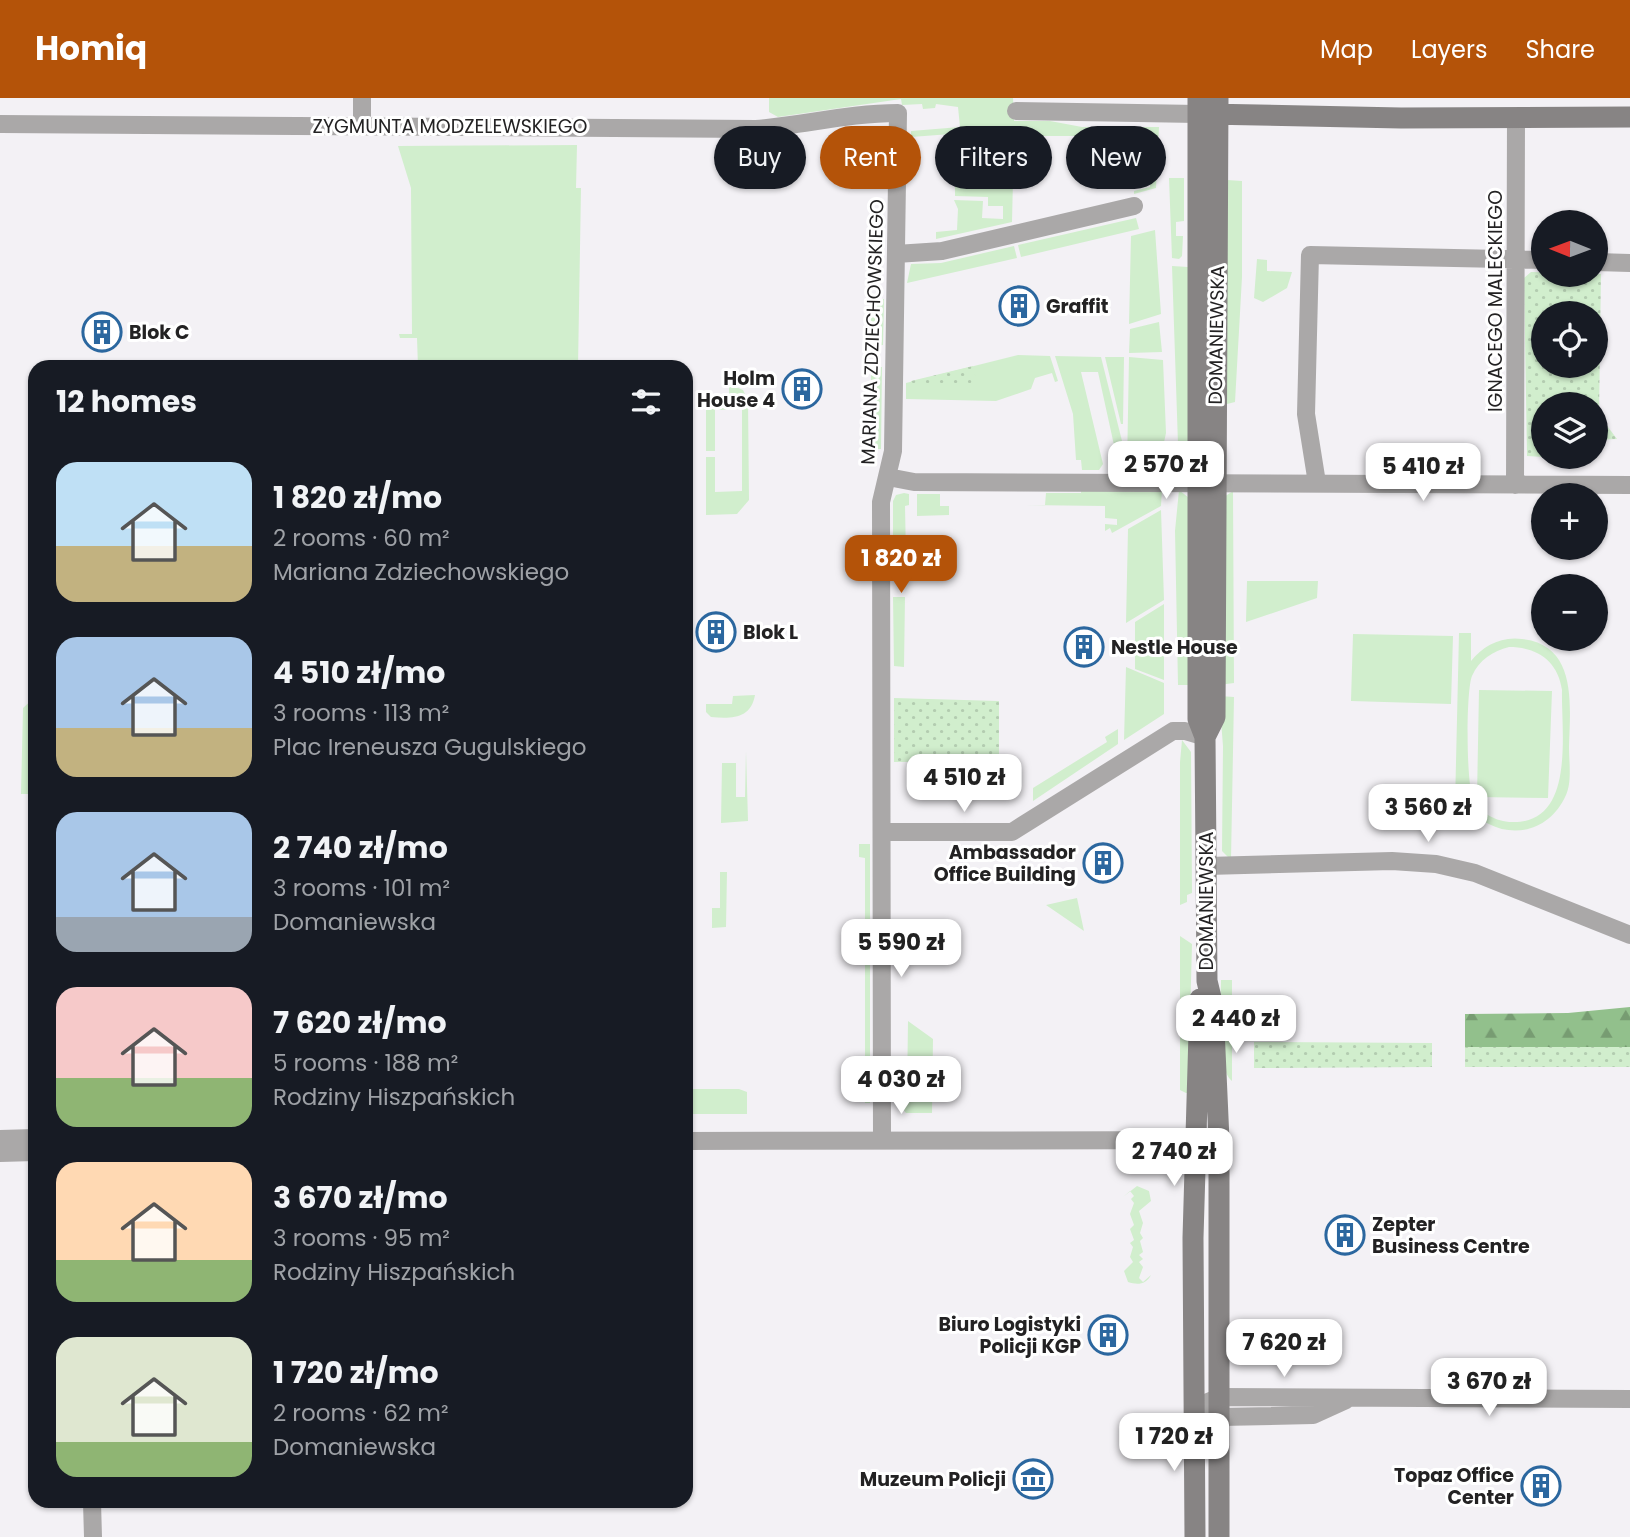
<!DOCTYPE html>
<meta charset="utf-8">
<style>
body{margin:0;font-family:Poppins,sans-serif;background:#20242c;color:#f1f3f6;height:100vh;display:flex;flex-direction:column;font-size:26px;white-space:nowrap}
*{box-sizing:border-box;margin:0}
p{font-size:23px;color:#9ea1a6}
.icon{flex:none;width:38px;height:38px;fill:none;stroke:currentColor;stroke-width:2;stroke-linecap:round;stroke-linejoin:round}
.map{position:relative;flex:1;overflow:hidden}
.drawer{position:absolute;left:28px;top:262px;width:665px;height:1148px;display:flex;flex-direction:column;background:#171b24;border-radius:21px;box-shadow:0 2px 5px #0004}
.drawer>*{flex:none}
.top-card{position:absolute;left:714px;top:28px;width:665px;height:63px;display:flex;gap:14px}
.needle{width:46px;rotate:271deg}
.fabs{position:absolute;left:1531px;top:112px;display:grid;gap:14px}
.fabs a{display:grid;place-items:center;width:77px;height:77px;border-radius:50%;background:#171b24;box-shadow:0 2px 5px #0004;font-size:35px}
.price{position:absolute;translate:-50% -60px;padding:0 16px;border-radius:14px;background:#fff;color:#222;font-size:23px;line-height:46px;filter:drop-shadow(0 2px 4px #0008)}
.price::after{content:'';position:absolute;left:50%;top:42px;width:21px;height:16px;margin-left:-10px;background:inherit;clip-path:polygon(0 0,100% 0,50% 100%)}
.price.selected{background:#b45309;color:#fff}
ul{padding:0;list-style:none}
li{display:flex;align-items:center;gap:21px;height:175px;padding:0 28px}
li span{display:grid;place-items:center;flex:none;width:196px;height:140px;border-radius:21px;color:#555}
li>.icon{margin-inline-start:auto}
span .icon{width:84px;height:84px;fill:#fffc;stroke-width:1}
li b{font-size:30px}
h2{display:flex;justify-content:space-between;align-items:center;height:84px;padding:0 28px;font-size:30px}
.pill{padding:0 24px;border-radius:32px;background:#171b24;box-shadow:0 2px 5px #0004;font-size:24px;line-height:63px}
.pill.selected{background:#b45309;color:#fff}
header{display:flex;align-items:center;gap:42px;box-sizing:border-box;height:98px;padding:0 35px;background:#b45309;color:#fff}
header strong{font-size:33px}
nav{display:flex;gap:38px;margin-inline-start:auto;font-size:24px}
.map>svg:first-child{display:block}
.grass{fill:#d1eecd;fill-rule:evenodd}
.forest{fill:url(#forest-firs)}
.park{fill:url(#park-dots);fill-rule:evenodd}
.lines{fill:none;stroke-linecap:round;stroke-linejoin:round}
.street{stroke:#aaa8a8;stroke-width:18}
.secondary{stroke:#878484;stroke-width:21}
.labels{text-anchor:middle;stroke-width:6;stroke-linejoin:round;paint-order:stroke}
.street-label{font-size:19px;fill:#232223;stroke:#fff}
.poi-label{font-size:19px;font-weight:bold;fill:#232223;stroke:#fff;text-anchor:start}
</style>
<header>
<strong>Homiq</strong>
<nav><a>Map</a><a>Layers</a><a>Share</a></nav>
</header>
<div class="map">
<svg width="1630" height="1439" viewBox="0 0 1630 1439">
<defs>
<pattern id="forest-firs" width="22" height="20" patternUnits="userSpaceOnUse" patternTransform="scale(1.75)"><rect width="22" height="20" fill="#92c08c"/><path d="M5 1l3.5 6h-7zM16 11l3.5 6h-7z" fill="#779c72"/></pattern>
<pattern id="park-dots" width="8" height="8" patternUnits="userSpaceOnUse" patternTransform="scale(1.75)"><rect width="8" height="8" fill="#d1eecd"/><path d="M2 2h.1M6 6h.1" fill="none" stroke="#b3ccb0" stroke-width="1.8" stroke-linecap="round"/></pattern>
</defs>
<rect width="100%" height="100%" fill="#f3f1f5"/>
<!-- grass -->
<path class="grass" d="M769,0h244l1,23h36l32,6h77l-3,61 -22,6v-3l16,-4v-57h-29v6h-107l-2,86 -76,17v-7l21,-2 1,-21 -4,-9 29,1 -1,17 21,1v-13h-15v-9l-33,-1v-14l36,-2 1,-25 -3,-3h15v-22l-93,7v-6l49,-4 -2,-20 -22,-3 -1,4 -12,1 -1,-5 -20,1 -1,-6 -123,18 -9,-5z
M577,47l-1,43h5l-3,179h-43l-1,-3 -116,3 -1,-29h-17l-1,-4h13l-1,-146 -13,-42z
M1169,80h15v43l-8,1v14h7l-1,20 -3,3 -7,-1z
M1227,82l15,1v96l-7,125 -8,2z
M1136,120l3,11 -118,28 -3,-12z
M1155,132l6,84 -32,10 2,-88z
M1014,148l3,12 -110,25 4,-19 30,-1z
M1257,161l10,1v11l25,1 -5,16 -24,14 -9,-4z
M1172,168l16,1v194l-3,8 -6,5z
M871,201h13l-1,46 -13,1z
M1159,224l3,30 -33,1 1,-24z
M1018,257l32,1 8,25 -3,1 -3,-9 -17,5 -4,11 -35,12 -90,-2v-16z
M1055,258l46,1 22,88 -1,25 -3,-2 -21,-96h-17l22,92 -4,6h-17l-1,-10h-5l-3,-46z
M1105,259h19l-1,67h-2z
M1129,259l34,3 3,73 -8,37h-26l-5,-3z
M871,269h11l-1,82h-10z
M729,286l14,6 5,10 1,100 -12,14 -31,1v-58h9v35l27,-1v-82l-27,1v41h-9v-55l23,-1z
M1081,391h81l-1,17 -49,27 -2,-5 -5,3v-7l12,1v-6l-12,-1v-12l-80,-1h20l1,-12h35z
M1179,392l10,8 1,187h-12l-3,-154z
M1233,393l1,192 -15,2 5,-188z
M904,395l5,1v11l-4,1 1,50h-13v-55l3,-6z
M917,396h23v12h9v9l-32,1z
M1161,412l3,90 -38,23 2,-94z
M1247,483h71l-1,17 -71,24z
M893,499h12l-1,70 -10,-1z
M1164,506v76l-29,-11v-47z
M1459,535h12v28c12,-15 30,-25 51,-22 56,6 48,67 47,108 0,15 3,35 -3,48 -20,45 -72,46 -100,10h-11zM1509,549c28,0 49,14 53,43 -1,42 14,134 -50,132 -16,0 -32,-9 -39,-24 -7,-14 -7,-108 -1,-122 7,-16 21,-25 37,-29z
M1353,536l100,2 -2,68 -100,-3z
M1126,569l38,16v31l-40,26z
M1479,592l73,1 -4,107 -71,-1z
M755,597c-4,24 -24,24 -44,22l-5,-5v-8h26l1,-8z
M1219,598l15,1 -3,163 -9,-9 1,-105z
M35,599v97h-14l2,-86z
M1118,631v15l-85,57v-13l74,-46 -2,-5z
M1182,642l9,12 1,141 -5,2v7l-7,3v-143z
M746,653l2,70 -27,2 1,-60h14v34h9z
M859,746h11v259h-5v-245l-6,-1z
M720,774h7l-1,55 -14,1v-20h8z
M1077,800l7,33 -38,-26z
M1180,838l12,8 -4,149h-2l-6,-3z
M1221,882h11v101c-17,-14 -11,-79 -11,-101z
M908,923l25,18 -1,74h-26l-4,-5 5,-13z
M686,991h53l8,3v22h-61z
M1137,1088l12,5 2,10 -12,10 4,12 -3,10 3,5 -3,3 3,11 -4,3 4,4 -4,3 4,5 -4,11 4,4 8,-7c-5,10 -14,10 -23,7l-4,-11 9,-9 -3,-5 3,-10 -3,-4 4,-3 -4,-11 4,-4 -4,-11 4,-11 -3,-4 3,-3 -4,-5 -7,6z"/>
<!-- forest -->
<path class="forest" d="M1630,909v40h-165v-33l103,-1z"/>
<!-- park -->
<path class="park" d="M1531,174l70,2 -2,141 18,24 -21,1v-36h-52l-1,53 -16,-1 -3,-178zM1544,215h52v53h-52z
M973,268l3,14 -6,5 -59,1v-5z
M894,600l105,3v60l-105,1z
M1254,944l178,1v24l-178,1z
M1465,949h165v20h-165z"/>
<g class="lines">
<!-- street -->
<path class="street" d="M1016,13l182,3
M0,26l756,5c48,-4 94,-16 142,-16l-5,338 -12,51 1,638
M362,27v-27
M896,156l46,-3 192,-45
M1596,164l34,1
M888,379l26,5 716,3
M1317,385l-11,-69 4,-159 234,5
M1515,387l1,-368
M882,734h130l161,-101h12l20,6
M1207,768l185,-5 44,3 39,9 155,62
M0,1041l35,-1
M686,1043l533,-1
M0,1055l35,-1
M1193,1310l27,-11 410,2
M1207,1314l13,5 93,-2 33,-15
M92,1404l1,35"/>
<!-- secondary -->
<path class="secondary" d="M1198,0v621l7,18 2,244 6,25 6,134v397
M1205,16l196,4 229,-1
M1205,639l10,-20 3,-619
M1195,1439l-2,-299 7,-239"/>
</g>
<!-- icons -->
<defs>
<g id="building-ring" transform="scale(2.0125)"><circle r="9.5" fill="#fff" stroke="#2b679f" stroke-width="1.5"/><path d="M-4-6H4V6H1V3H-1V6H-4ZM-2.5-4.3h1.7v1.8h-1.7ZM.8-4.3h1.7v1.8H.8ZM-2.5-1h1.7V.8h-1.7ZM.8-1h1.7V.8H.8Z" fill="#2b679f"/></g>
<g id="museum-ring" transform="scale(2.0125)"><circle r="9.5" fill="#fff" stroke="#2b679f" stroke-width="1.5"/><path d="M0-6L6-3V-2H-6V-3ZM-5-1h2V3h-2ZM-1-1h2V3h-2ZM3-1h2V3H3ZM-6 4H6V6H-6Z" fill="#2b679f"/></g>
</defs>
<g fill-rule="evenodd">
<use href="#building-ring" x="1019" y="208"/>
<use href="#building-ring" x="102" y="234"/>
<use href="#building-ring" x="802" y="291"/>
<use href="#building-ring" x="716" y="534"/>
<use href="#building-ring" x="1084" y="549"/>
<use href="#building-ring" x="1103" y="765"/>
<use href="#building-ring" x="1345" y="1137"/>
<use href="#building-ring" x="1108" y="1237"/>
<use href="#museum-ring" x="1033" y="1381"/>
<use href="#building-ring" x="1541" y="1388"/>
</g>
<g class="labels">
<!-- street labels -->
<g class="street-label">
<text x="450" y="35">ZYGMUNTA MODZELEWSKIEGO</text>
<text transform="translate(1495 203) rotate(-90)" y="7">IGNACEGO MALECKIEGO</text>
<text transform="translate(872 234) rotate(-88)" y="7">MARIANA ZDZIECHOWSKIEGO</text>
<text transform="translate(1216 237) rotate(-89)" y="7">DOMANIEWSKA</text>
<text transform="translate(1206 803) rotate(-90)" y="7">DOMANIEWSKA</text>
</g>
<!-- poi labels -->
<g class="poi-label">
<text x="1046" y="215">Graffit</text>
<text x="129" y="241">Blok C</text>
<text x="775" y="287" text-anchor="end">Holm<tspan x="775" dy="22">House 4</tspan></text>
<text x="743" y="541">Blok L</text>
<text x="1111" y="556">Nestle House</text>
<text x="1076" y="761" text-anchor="end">Ambassador<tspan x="1076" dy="22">Office Building</tspan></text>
<text x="1372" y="1133">Zepter<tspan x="1372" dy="22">Business Centre</tspan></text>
<text x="1081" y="1233" text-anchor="end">Biuro Logistyki<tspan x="1081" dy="22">Policji KGP</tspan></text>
<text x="1514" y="1384" text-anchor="end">Topaz Office<tspan x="1514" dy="22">Center</tspan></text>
<text x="1006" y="1388" text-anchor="end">Muzeum Policji</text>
</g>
</g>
</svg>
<div class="fabs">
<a><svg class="needle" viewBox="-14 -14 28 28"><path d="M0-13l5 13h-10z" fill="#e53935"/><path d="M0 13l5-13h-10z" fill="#9ea1a6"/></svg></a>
<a><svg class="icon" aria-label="locate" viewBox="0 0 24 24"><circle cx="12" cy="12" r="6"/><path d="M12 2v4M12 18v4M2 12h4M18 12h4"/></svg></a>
<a><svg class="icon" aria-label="layers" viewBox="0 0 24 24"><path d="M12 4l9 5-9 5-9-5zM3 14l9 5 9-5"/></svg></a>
<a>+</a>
<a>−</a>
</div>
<b class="price" style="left:1166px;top:403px">2 570 zł</b>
<b class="price" style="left:1423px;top:405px">5 410 zł</b>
<b class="price selected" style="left:901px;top:497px">1 820 zł</b>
<b class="price" style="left:964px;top:716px">4 510 zł</b>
<b class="price" style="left:1428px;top:746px">3 560 zł</b>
<b class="price" style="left:901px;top:881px">5 590 zł</b>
<b class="price" style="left:1236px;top:957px">2 440 zł</b>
<b class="price" style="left:901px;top:1018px">4 030 zł</b>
<b class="price" style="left:1174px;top:1090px">2 740 zł</b>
<b class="price" style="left:1284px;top:1281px">7 620 zł</b>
<b class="price" style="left:1489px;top:1320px">3 670 zł</b>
<b class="price" style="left:1174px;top:1375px">1 720 zł</b>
<div class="top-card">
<a class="pill">Buy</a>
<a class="pill selected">Rent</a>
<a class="pill">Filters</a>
<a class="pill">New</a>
</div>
<section class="drawer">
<h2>12 homes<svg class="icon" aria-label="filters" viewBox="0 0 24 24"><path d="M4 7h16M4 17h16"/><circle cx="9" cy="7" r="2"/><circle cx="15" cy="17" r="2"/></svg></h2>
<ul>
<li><span style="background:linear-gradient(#bfe0f5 60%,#c2b280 0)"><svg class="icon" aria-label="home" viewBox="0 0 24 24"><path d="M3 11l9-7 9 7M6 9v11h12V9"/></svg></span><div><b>1 820 zł/mo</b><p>2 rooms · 60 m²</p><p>Mariana Zdziechowskiego</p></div></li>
<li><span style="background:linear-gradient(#a9c7e8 65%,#c2b280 0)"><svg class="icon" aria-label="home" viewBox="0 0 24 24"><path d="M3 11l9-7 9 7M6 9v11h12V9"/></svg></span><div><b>4 510 zł/mo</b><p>3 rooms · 113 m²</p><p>Plac Ireneusza Gugulskiego</p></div></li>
<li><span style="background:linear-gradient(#a9c7e8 75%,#9aa5b1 0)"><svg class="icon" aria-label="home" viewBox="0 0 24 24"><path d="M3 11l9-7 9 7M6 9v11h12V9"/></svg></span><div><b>2 740 zł/mo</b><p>3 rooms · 101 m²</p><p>Domaniewska</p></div></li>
<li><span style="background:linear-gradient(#f6c9c9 65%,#8fb573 0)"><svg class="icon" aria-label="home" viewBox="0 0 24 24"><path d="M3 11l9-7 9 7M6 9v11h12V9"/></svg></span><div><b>7 620 zł/mo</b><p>5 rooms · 188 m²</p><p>Rodziny Hiszpańskich</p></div></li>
<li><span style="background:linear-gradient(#ffd9b3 70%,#8fb573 0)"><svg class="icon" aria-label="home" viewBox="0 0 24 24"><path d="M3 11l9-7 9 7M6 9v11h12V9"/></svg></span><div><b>3 670 zł/mo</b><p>3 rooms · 95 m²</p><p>Rodziny Hiszpańskich</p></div></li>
<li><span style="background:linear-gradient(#dfe7d0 75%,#8fb573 0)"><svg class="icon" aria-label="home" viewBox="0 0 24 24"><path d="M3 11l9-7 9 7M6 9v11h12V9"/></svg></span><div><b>1 720 zł/mo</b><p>2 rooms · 62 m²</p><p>Domaniewska</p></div></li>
</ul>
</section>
</div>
